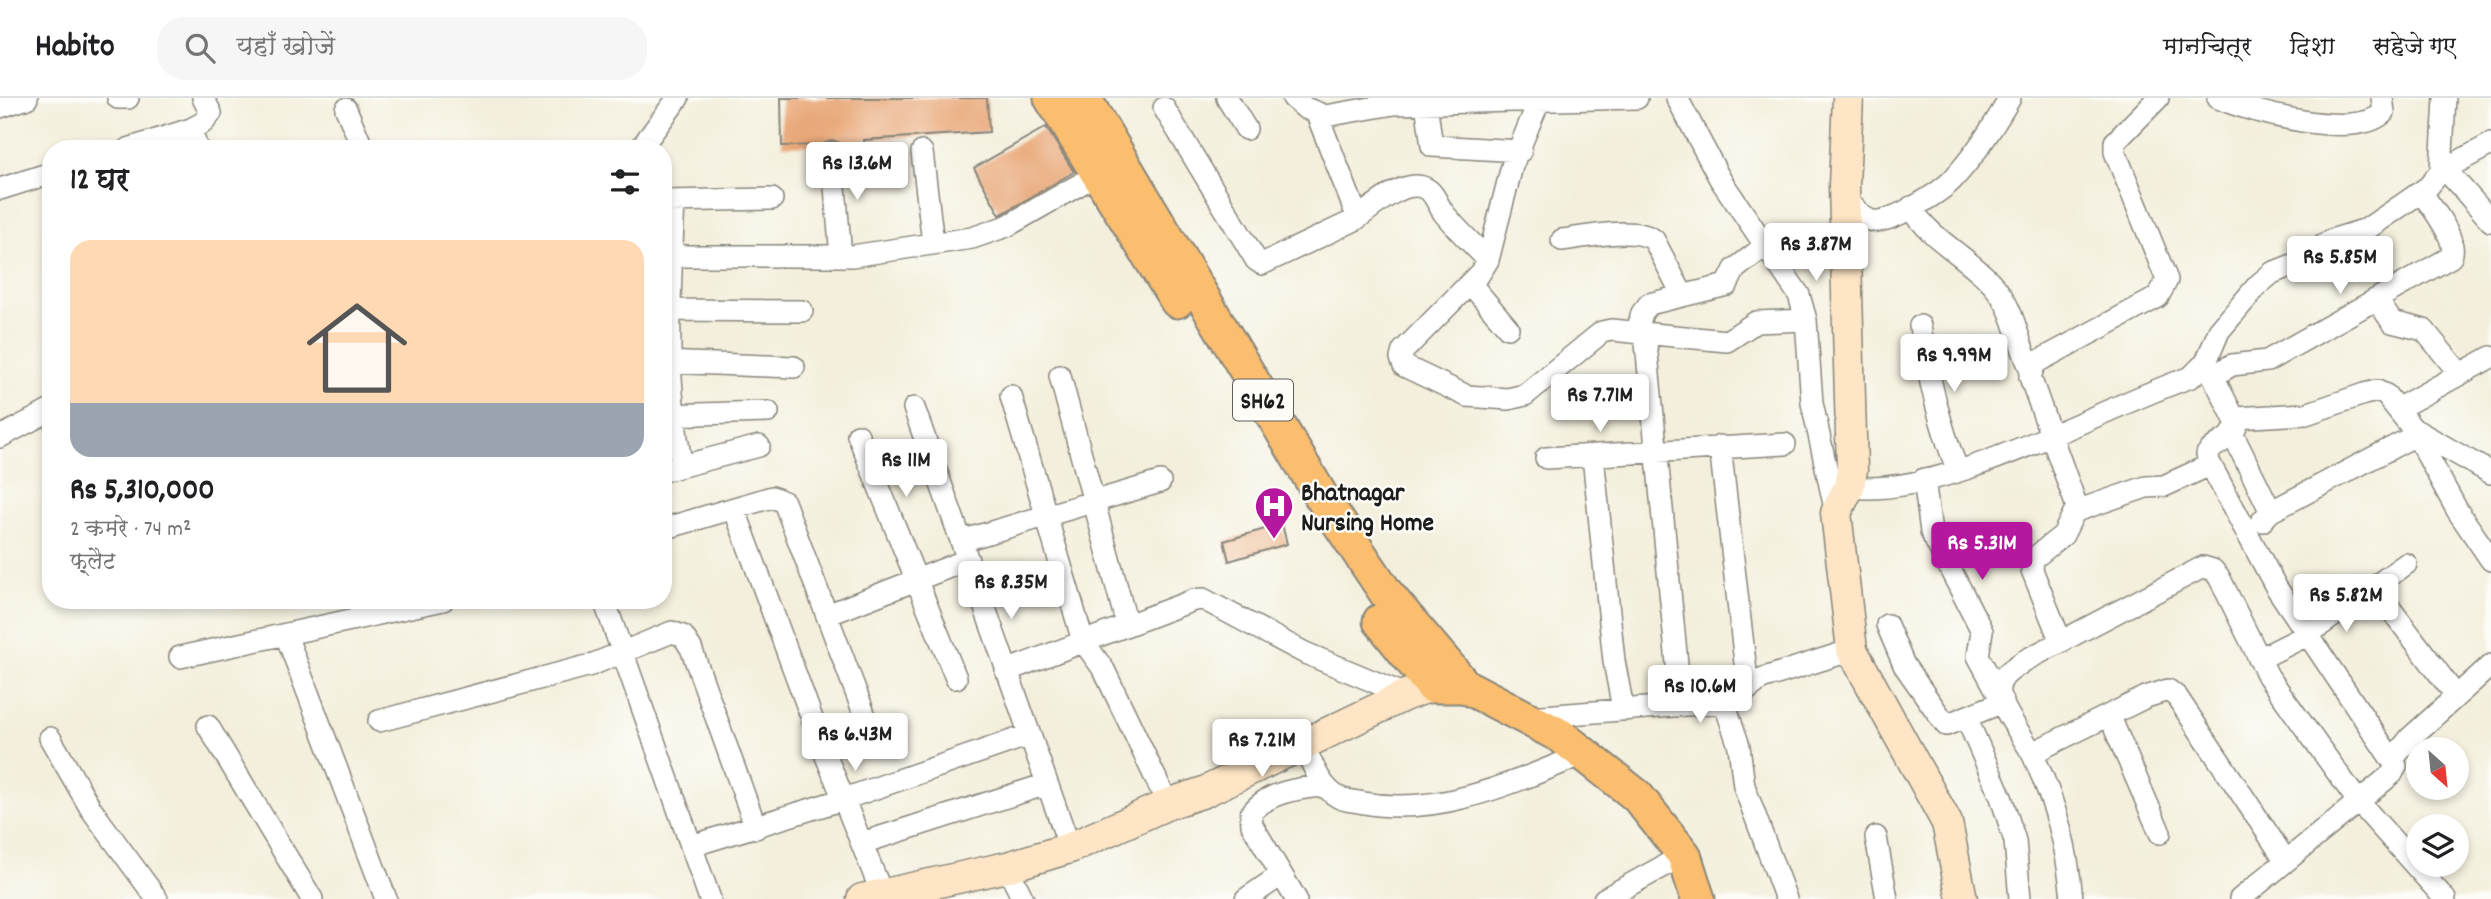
<!DOCTYPE html>
<html lang="hi">
<meta charset="utf-8">
<style>
body{margin:0;font-family:Dekko,"Playpen Sans Deva",sans-serif;background:#f6f6f6;color:#202124;height:100vh;display:flex;flex-direction:column;font-size:26px;white-space:nowrap}
*{box-sizing:border-box;margin:0}
p{font-size:23px;color:#757577}
.icon{flex:none;width:38px;height:38px;fill:none;stroke:currentColor;stroke-width:2;stroke-linecap:round;stroke-linejoin:round}
.map{position:relative;flex:1;overflow:hidden}
.details{position:absolute;left:42px;top:42px;width:630px;height:469px;display:flex;flex-direction:column;background:#fff;border-radius:28px;box-shadow:0 4px 10px #0003}
.details>*{flex:none}
.needle{width:46px;rotate:153deg}
.buttons{position:absolute;left:2406px;top:639px;display:grid;gap:14px}
.buttons a{display:grid;place-items:center;width:63px;height:63px;border-radius:50%;background:#fff;box-shadow:0 4px 10px #0003;font-size:35px}
.price{position:absolute;translate:-50% -60px;padding:0 16px;border-radius:7px;background:#fff;color:#222;font-size:23px;line-height:46px;filter:drop-shadow(0 2px 4px #0008)}
.price::after{content:'';position:absolute;left:50%;top:42px;width:21px;height:16px;margin-left:-10px;background:inherit;clip-path:polygon(0 0,100% 0,50% 100%)}
.price.current{background:#b5179e;color:#fff}
ul{padding:0;list-style:none}
li{display:grid;align-content:center;gap:14px;height:371px;padding:0 28px}
li+li{border-top:2px solid #e0e0e0}
li span{display:grid;place-items:center;height:217px;border-radius:21px;color:#555}
li>.icon{margin-inline-start:auto}
span .icon{width:126px;height:126px;fill:#fffc;stroke-width:1}
li b{font-size:30px}
h2{display:flex;justify-content:space-between;align-items:center;height:84px;padding:0 28px;font-size:30px}
header{display:flex;align-items:center;gap:42px;box-sizing:border-box;height:98px;padding:0 35px;background:#fff;border-bottom:2px solid #e0e0e0}
header strong{font-size:33px}
nav{display:flex;gap:38px;margin-inline-start:auto;font-size:24px}
.search{width:490px;height:63px;background:#f6f6f6;display:flex;align-items:center;gap:18px;box-sizing:border-box;padding:0 24px;border-radius:28px;color:#757577;font-size:26px}
.map>svg:first-child{display:block}
.building{fill:#e8a574}
.lines{fill:none;stroke-linecap:round;stroke-linejoin:round}
.street-casing{stroke:#88867c;stroke-width:24}
.secondary-casing{stroke:#88867c;stroke-width:33}
.primary-casing{stroke:#88867c;stroke-width:37}
.street{stroke:#fff;stroke-width:21}
.secondary{stroke:#fde5c5;stroke-width:30}
.primary{stroke:#fbbd6e;stroke-width:33}
.labels{text-anchor:middle;stroke-width:5;stroke-linejoin:round;paint-order:stroke}
.shield{fill:#fdfcf7;stroke:#605f5e;stroke-width:2}
.shield-label{font-size:24px;font-weight:bold;fill:#1c1c1c}
.poi-label{font-size:26px;font-weight:bold;fill:#1c1c1c;stroke:#fdfcf7;text-anchor:start}
</style>
<header>
<strong>Habito</strong>
<div class="search"><svg class="icon" aria-label="search" viewBox="0 0 24 24"><circle cx="10" cy="10" r="6"/><path d="M15 15l6 6"/></svg>यहाँ खोजें</div>
<nav><a>मानचित्र</a><a>दिशा</a><a>सहेजे गए</a></nav>
</header>
<div class="map">
<svg width="2491" height="801" viewBox="0 0 2491 801">
<rect width="100%" height="100%" fill="#fdfcf7"/>
<filter id="ink" filterUnits="userSpaceOnUse"><feTurbulence type="fractalNoise" baseFrequency=".0143" numOctaves="2"/><feDisplacementMap in="SourceGraphic" scale="14" xChannelSelector="R" yChannelSelector="G"/><feConvolveMatrix kernelMatrix="1 2 1 2 8 2 1 2 1" color-interpolation-filters="sRGB"/></filter>
<filter id="wash" filterUnits="userSpaceOnUse"><feTurbulence type="fractalNoise" baseFrequency=".00686" numOctaves="4" result="noise"/><feDisplacementMap in="SourceGraphic" scale="28" xChannelSelector="R" yChannelSelector="G"/><feGaussianBlur stdDeviation="1.57" result="paint"/><feColorMatrix in="noise" values="0 0 0 0 0 0 0 0 0 0 0 0 0 0 0 0 0 1.4 0 .05"/><feComposite in="paint" operator="in"/></filter>
<g filter="url(#wash)">
<rect width="100%" height="100%" fill="#f3efdc"/>
<g id="blocks">
<!-- building -->
<path class="building" d="M781,0h206l2,34 -125,8v4h-22l-10,-4 -10,5 -40,1z
M1046,29l28,45 -74,43 -26,-47z
M1282,426l5,20 -58,17 -5,-20z"/>
</g>
</g>
<g filter="url(#ink)">
<use href="#blocks" fill-opacity="0" stroke="#88867c" stroke-width="2"/>
<g class="lines">
<!-- street casing -->
<g class="street-casing">
<path id="street" d="M118,0h10
M1227,0l19,31
M1293,0l12,10 20,8 69,-12 243,-6
M1677,0l43,81 79,116 7,25 6,83 24,110
M2218,0c32,14 139,43 166,14l-2,-14
M1539,3l-27,65 -24,94 -8,13 -77,78 -2,7 3,8 63,30 41,3 17,-4 77,-63 9,-2 116,11 29,-19 50,-2
M1426,5l6,43 89,5
M0,9l27,-9
M1164,10l92,152 6,4 93,-44 2,-4 -41,-104
M346,11l17,40
M128,51l63,-20
M197,51l-6,-20 13,-7 7,-9 -8,-15
M640,51l38,-51
M922,54l11,91
M832,55l9,103
M2445,71l46,52
M2441,73l4,-73
M0,91l51,-16
M1844,99c8,8 18,22 29,24 17,3 69,-29 81,-43 20,-22 41,-54 56,-80
M663,103l109,-2
M674,103c-4,89 -10,178 8,265
M1911,109c20,34 57,49 83,79 22,25 23,56 37,84
M1355,122c16,-11 50,-44 72,-31 7,4 11,16 16,23 13,17 30,32 45,48
M1562,142c23,-3 74,-14 92,0l28,54
M663,158h189l120,-18 35,-12 91,-52
M1470,185l38,45
M2377,202l15,22 32,8 36,44
M663,212l139,1
M1920,228c8,50 19,98 38,145
M1637,234l5,-19 7,-9 78,-19 8,-16 30,-23
M1645,235l36,372
M663,264l131,5
M2206,264l31,62c-4,17 -21,17 -30,30l2,8 67,125 120,179 -4,8 -152,125
M1060,278l67,249
M2213,278l19,-11 35,-4 184,-104c8,-18 -20,-50 -30,-65
M1011,298l72,245 21,29 64,134
M914,310l156,440
M2399,310l92,-51
M663,317l105,-3
M2235,320l71,-4 58,-20 13,-3 9,4 27,34 44,81 34,50
M2415,332l76,43
M858,337l98,243
M2233,337l35,71 2,6 -8,9
M0,339l51,-27
M1720,348l28,243
M1593,358l21,205 9,48
M1546,360l239,-14
M663,373l96,-25
M1924,381l7,53 51,99 -4,25 21,39
M1849,389c96,12 248,-78 342,-110l15,-15 13,-31 39,-46 14,-12 28,-11 31,-22 36,-11 61,-42 13,-16 50,-27
M734,410l90,243 59,145
M2076,413l70,-24 18,-1 46,-21
M2270,414l146,-77
M663,431l109,-32 12,5 84,222v8l-44,19
M961,443l199,-59
M2374,489l82,109
M604,502l106,299
M827,517l140,-55
M1887,527l17,40 42,60 57,-23
M286,537l100,264
M2061,544l-29,-72 1,-11 30,-24 14,-28 -47,-130 5,-14 123,-66 9,-17 -52,-128v-10l43,-44
M180,559l263,-57
M2259,561l48,-24 99,-71
M1006,573l188,-71 9,-1 102,54 101,42
M1724,604l15,44 5,40 42,113
M2109,617l51,118
M1530,619l194,-15 14,-5 23,-18 91,-29
M1966,619l35,80 14,44 5,58
M379,623l212,-56 81,-33 11,4 8,12 65,180
M208,628l104,173
M50,640l41,71 66,90
M1303,646c9,19 17,43 35,53 7,4 18,4 26,6 77,14 153,-22 222,-50
M2032,655l114,-56 22,-7 9,7 109,164
M2393,661l17,-21 81,-73
M1876,739l11,62
M862,745l185,-59
M691,748l153,-47 185,-64
M1007,769l16,32
M1246,801l35,-24
M1296,801l-44,-74 -1,-11c15,-22 48,-26 73,-28
M1604,801l80,-44
M2072,801c-5,-55 -16,-94 -39,-144 -9,-17 -31,-45 -34,-62 -2,-16 14,-24 25,-32l179,-94 10,3 6,7 49,99 89,124 88,99"/>
</g>
<!-- secondary casing -->
<g class="secondary-casing">
<path id="secondary" d="M1848,0l-4,87 8,285 -3,17 -13,26 16,137 95,173 15,76
M862,801l145,-32 63,-19 98,-44 36,-12 202,-97 26,-9"/>
</g>
<!-- primary casing -->
<g class="primary-casing">
<path id="primary" d="M1051,0l126,203
M1084,0l237,398 65,97 79,93 96,50 76,60 47,59 14,44
M1380,523l52,65h33"/>
</g>
<!-- street -->
<use href="#street" class="street"/>
<!-- secondary -->
<use href="#secondary" class="secondary"/>
<!-- primary -->
<use href="#primary" class="primary"/>
</g>
</g>
<!-- icons -->
<defs>
<g id="hospital-pin" transform="scale(2.0125)"><path d="M0 17L-7.5 6A9.5 9.5 0 1 1 7.5 6Z" fill="#b5179e" stroke="#fdfcf7"/><path d="M-5-5h3v3.5h4V-5h3V5h-3V1.5h-4V5h-3Z" fill="#fff"/></g>
</defs>
<g fill-rule="evenodd">
<use href="#hospital-pin" x="1274" y="408"/>
</g>
<g class="labels">
<!-- shield labels -->
<rect class="shield" x="1233" y="281.5" width="60" height="41" rx="5"/>
<g class="shield-label">
<text x="1263" y="310">SH62</text>
</g>
<!-- poi labels -->
<g class="poi-label">
<text x="1301" y="402">Bhatnagar<tspan x="1301" dy="30">Nursing Home</tspan></text>
</g>
</g>
</svg>
<div class="buttons">
<a><svg class="needle" viewBox="-14 -14 28 28"><path d="M0-13l5 13h-10z" fill="#e53935"/><path d="M0 13l5-13h-10z" fill="#757577"/></svg></a>
<a><svg class="icon" aria-label="layers" viewBox="0 0 24 24"><path d="M12 4l9 5-9 5-9-5zM3 14l9 5 9-5"/></svg></a>
</div>
<b class="price" style="left:857px;top:104px">Rs 13.6M</b>
<b class="price" style="left:1816px;top:185px">Rs 3.87M</b>
<b class="price" style="left:2340px;top:198px">Rs 5.85M</b>
<b class="price" style="left:1954px;top:296px">Rs 9.99M</b>
<b class="price" style="left:1600px;top:336px">Rs 7.71M</b>
<b class="price" style="left:906px;top:401px">Rs 11M</b>
<b class="price current" style="left:1982px;top:484px">Rs 5.31M</b>
<b class="price" style="left:1011px;top:523px">Rs 8.35M</b>
<b class="price" style="left:2346px;top:536px">Rs 5.82M</b>
<b class="price" style="left:1700px;top:627px">Rs 10.6M</b>
<b class="price" style="left:855px;top:675px">Rs 6.43M</b>
<b class="price" style="left:1262px;top:681px">Rs 7.21M</b>
<section class="details">
<h2>12 घर<svg class="icon" aria-label="filters" viewBox="0 0 24 24"><path d="M4 7h16M4 17h16"/><circle cx="9" cy="7" r="2"/><circle cx="15" cy="17" r="2"/></svg></h2>
<ul>
<li><span style="background:linear-gradient(#ffd9b3 75%,#9aa5b1 0)"><svg class="icon" aria-label="home" viewBox="0 0 24 24"><path d="M3 11l9-7 9 7M6 9v11h12V9"/></svg></span><div><b>Rs 5,310,000</b><p>2 कमरे · 74 m²</p><p>फ़्लैट</p></div></li>
</ul>
</section>
</div>
